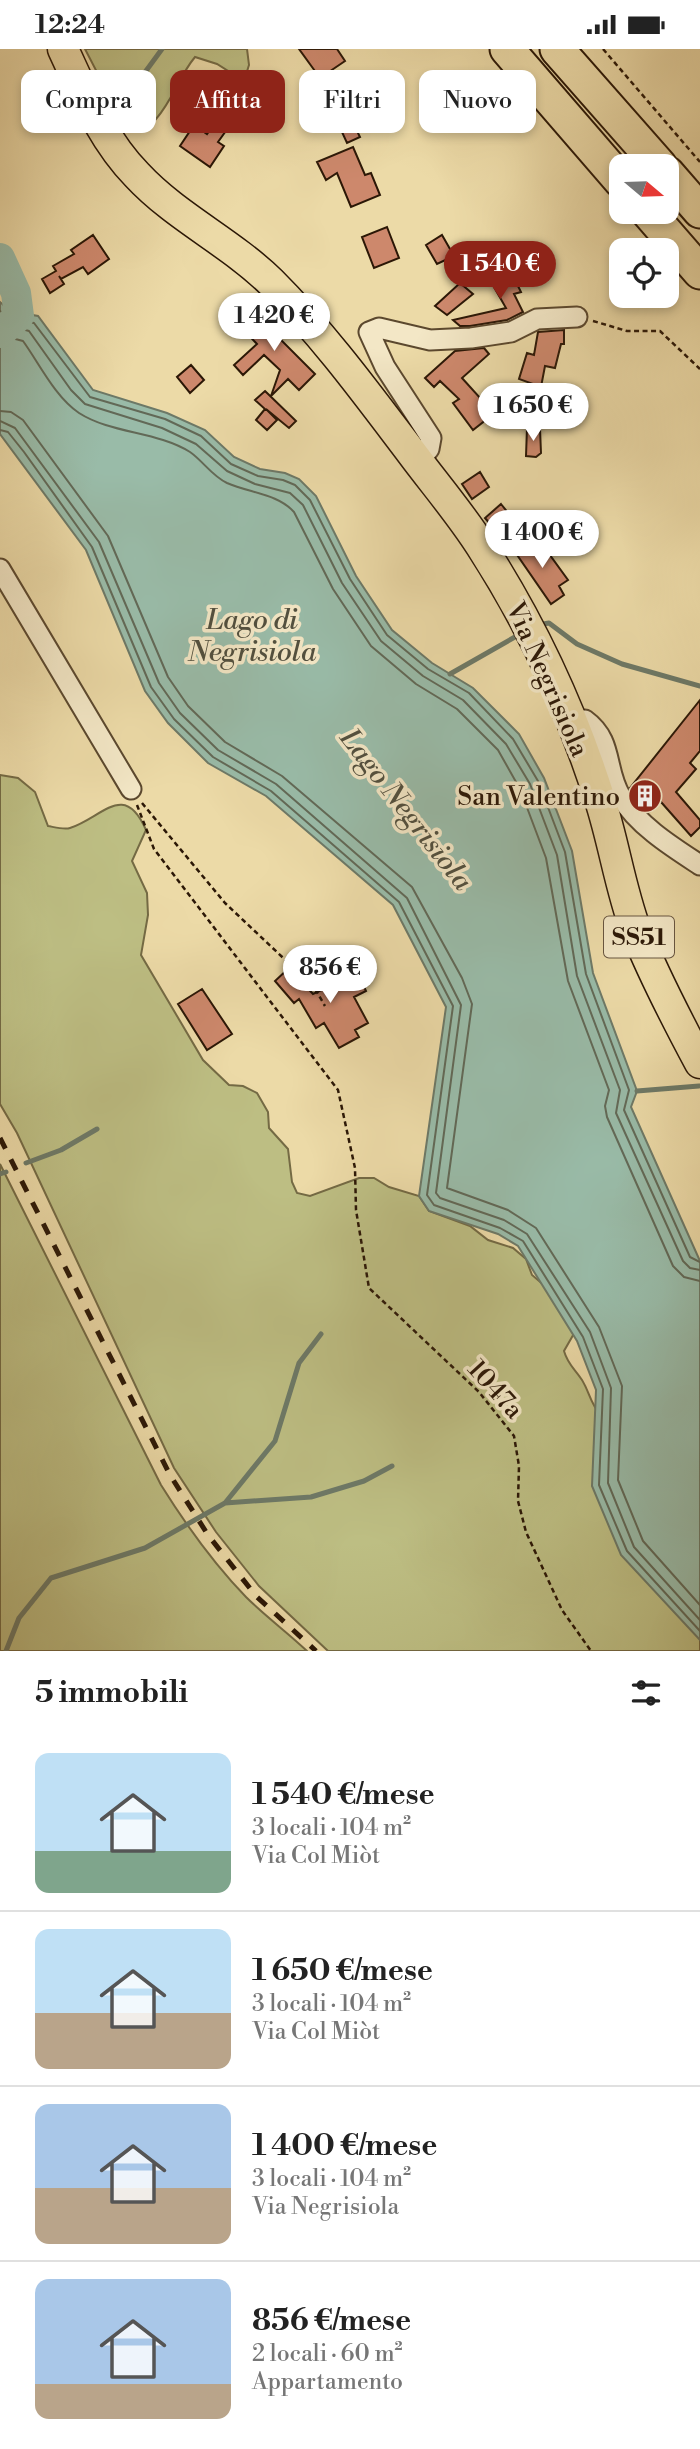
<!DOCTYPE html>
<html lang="it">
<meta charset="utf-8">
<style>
body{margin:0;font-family:"Libre Bodoni",serif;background:#f2f2f2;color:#222;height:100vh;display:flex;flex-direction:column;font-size:26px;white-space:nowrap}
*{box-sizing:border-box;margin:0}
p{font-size:23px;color:#767676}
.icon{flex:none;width:38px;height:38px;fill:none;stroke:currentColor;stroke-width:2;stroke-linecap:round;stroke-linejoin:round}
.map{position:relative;height:1602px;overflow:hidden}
.details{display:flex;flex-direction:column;background:#fff;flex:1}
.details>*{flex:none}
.guide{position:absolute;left:21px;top:21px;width:658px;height:63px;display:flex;gap:14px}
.needle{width:46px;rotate:109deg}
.buttons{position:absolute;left:609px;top:105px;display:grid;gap:14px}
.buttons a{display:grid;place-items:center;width:70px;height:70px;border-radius:14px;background:#fff;box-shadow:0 4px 10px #0003;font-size:35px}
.price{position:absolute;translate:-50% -60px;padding:0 16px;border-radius:24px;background:#fff;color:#222;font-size:23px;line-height:46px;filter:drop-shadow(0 2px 4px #0008)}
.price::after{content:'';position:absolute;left:50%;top:42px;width:21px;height:16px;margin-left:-10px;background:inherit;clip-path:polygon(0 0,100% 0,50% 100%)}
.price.active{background:#8f2418;color:#fff}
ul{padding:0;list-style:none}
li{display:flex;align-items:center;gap:21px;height:175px;padding:0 35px}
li+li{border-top:2px solid #e0e0e0}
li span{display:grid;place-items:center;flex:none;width:196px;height:140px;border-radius:14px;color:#555}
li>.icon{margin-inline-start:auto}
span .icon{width:84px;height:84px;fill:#fffc;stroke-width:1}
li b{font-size:30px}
h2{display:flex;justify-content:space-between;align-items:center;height:84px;padding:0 35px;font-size:30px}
.chip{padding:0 24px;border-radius:14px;background:#fff;box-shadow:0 4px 10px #0003;font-size:24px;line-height:63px}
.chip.active{background:#8f2418;color:#fff}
.status{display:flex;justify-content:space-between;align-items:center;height:49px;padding:0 35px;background:#fff;direction:ltr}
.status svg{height:19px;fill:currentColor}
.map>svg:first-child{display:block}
.green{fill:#bdbe83;stroke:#746a44;stroke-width:2}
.water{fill:#99bba8;stroke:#6d7967;stroke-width:2}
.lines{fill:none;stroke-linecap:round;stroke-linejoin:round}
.shore{stroke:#626957;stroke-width:2}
.stream{stroke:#6d7967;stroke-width:5}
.river{stroke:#99bba8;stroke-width:30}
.building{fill:#cd886c;stroke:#2b1706;stroke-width:2}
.minor-casing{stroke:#5b482e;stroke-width:23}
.primary-casing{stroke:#2b1706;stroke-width:33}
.motorway-casing{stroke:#2b1706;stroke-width:37}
.path{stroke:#2b1706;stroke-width:2.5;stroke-dasharray:5 3.5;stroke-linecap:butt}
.minor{stroke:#f3e7c6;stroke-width:19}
.primary{stroke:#ecdaa7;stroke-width:30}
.motorway{stroke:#ecdaa7;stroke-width:33}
.rail{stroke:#2b1706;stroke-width:5;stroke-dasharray:12 12;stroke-linecap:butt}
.labels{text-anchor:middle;stroke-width:7;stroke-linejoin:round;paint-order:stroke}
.shield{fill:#f3e7c6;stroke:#675540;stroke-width:2}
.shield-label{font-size:24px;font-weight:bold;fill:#2b1706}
.street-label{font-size:26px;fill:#2b1706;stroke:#f3e7c6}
.poi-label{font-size:26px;fill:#2b1706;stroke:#f3e7c6;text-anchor:end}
.water-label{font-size:28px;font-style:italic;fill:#52503f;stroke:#f3e7c6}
</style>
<div class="status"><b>12:24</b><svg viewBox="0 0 49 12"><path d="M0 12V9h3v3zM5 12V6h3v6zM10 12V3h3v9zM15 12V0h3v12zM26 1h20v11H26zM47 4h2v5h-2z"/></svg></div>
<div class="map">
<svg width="700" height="1602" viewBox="0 0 700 1602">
<rect width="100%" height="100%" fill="#ecdaa7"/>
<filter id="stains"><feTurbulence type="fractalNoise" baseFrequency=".00286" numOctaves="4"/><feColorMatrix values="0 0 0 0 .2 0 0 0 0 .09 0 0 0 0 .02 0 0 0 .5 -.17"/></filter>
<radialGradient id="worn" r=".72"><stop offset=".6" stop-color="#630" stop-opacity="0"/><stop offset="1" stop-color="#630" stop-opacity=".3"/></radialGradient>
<!-- green -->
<path class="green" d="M85,0h162l2,16 -5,16 -27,-17 -22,-7c-16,19 -22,43 -39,62l-13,-14 -27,4z
M0,726l18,3 17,14 13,34c6,1 16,4 22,2 32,-10 54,-48 76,2l-14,31 15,32 1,22 -7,40 62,105 26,25 14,1 14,7 11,19 1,16 19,21 4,33 5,11 13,3 49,-18h15l15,9 30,9 10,15 41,15 18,14 25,8 13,11 6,16 20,17 24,38 -12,21c4,14 11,18 18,29 8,13 7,21 19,36l99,201v34h-372l-69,-65 -43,-54 -42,-64 -157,-335 -17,-29z
M0,1115l161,321c25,40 52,78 85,112 19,19 41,35 61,54h-307z"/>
<!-- water -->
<path class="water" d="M0,253l10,9 28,5 55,74 74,23 38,17 29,27 26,12 25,4 14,6 17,17 40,80 36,54 40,33 41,25 46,46 25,44 28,73 21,122 44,118 -6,16 69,154v379l-79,-85 -29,-69 4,-96 -19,-49 -59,-95 -20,-12 -69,-23 -10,-15 27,-189 -53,-102 -127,-109 -58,-33 -40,-40 -23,-32 -59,-141 -86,-116z"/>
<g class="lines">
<!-- shore -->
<path class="shore" d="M0,262l8,7 26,5 56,74 75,22 36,17 30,28 27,12 25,4 12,5 15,15 40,79 37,56 41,34 41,24 44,46 25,42 27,71 21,122 43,116 -5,20 66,147 10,5
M0,274l29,8 42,59 14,14 77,24 34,16 31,27 28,13 35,9 13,12 39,78 39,58 42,35 40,24 43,44 24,40 27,71 20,121 43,114 -4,23 67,148 7,7 10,2
M0,286l23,6c16,22 32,56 56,72 33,21 77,18 111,39 13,9 22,24 37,31 23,10 51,11 67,29l39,77 38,57 45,38 41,25 41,41 22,39 26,69 22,123 41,109 -4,16 2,11 66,149 11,11 16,4
M0,362l11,1 12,8 85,116 60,141 20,29 37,36 57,34 130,111 50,91 10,26 -25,184 61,22 28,18 63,99 23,59 -4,94 25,61 57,64
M0,372l15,7 84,114 60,141 21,30 38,37 58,34 131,114 54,107 -25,188 4,5 64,22 23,14 63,98 21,56 -3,95 26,64 66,73
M0,381l8,2 16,20 68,95 59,140 23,32 39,38 58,34 128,111 54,104 -26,189 7,10 66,23 23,13 60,96 20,52 -4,96 28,66 73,80"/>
<!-- stream -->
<path class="stream" d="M110,71l52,-71
M537,576l12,-2 28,21 45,20 78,22
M450,625l72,-41
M637,1042l62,-5
M26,1114l35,-13 36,-21
M0,1125l6,-2
M225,1454l50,-62 24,-78 22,-29
M6,1602l13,-33 32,-40 94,-30 80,-45 86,-6 53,-16 28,-15"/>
<!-- river -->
<path class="river" d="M0,209l16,35 3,23 -19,17"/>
</g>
<!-- building -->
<path class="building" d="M299,0h38l8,12 -25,17z
M359,46l5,11 -16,7 12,24 -13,6 -16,-35z
M217,71l11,8 -10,14 6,4 -14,21 -30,-21 14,-21 13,9z
M353,98l12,28 6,-2 9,22 -29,12 -14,-34 -11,7 -9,-18z
M387,178l12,31 -25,10 -12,-31z
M93,186l16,24 -21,15 -5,-7 -22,12 -2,-3 5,8 -14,9 -8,-14 14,-8 -3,-5 21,-12 -3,-4z
M442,186l12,21 -17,8 -11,-19z
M519,220l7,14 -8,3 3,6 -7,2 9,18 -16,8 -37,6h-10l-7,-6 53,-12 -16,-28z
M460,234l13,11 -26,21 -12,-9z
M265,261l22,24 -7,5 35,35 -16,16 -11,-11 -17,17 9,-26 -16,-15 -21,20 -9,-10 23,-21 -14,-15z
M564,281v14h-3l-6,24 -10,-2 -4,21 -22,-8 8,-26 7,2 4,-23z
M484,299l5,6 -27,24 18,20 8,-6 13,16 -28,22 -20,-27 6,-4 -19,-18 -6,6 -9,-9 30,-27z
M191,316l13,15 -14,13 -13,-16z
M265,342l31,30 -7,7 -23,-19 11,11 -10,10 -11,-10 9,-11 -10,-9z
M527,379l13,1 1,24 -5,4 -10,-1z
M480,423l9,15 -17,12 -10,-15z
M501,455l12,15 -16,13 -12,-14z
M528,490l9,13 7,-5 24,33 -9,6 5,9 -13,9 -38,-55z
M700,651v51l-10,12 6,6 -20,23 24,28v7l-9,9 -30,-34 -11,9 -20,-23z
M289,919l24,26 45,-21 8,18 -12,6 14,26 -13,7 4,7 -20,11 -15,-25 -8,5 -17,-29 -5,4 -19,-22z
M202,940l30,45 -25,16 -29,-46z"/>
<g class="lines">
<!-- minor casing -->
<g class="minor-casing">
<path id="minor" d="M418,412l11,-12 2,-11 -46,-71 -16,-35 10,-4 51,12 41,-2 40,-6 26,-13 40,-2
M0,520l131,220
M572,673l13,-2c29,21 19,50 36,77 16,28 53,51 79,68"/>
</g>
<!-- primary casing -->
<g class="primary-casing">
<path id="primary" d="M63,0c21,45 39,90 74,126 39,42 93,67 134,107 52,52 96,112 140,170 23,31 49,61 70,94 51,79 91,165 119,254 14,43 20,88 36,131 18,45 41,89 64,132"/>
</g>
<!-- motorway casing -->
<g class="motorway-casing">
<path id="motorway" d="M507,0l114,132
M557,0l103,117
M667,124l33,38
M648,163l52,60"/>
</g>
<!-- path -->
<path class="path" d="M603,0l97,113
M593,272l34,10h33l40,38
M142,754l83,100 89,84 11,19
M137,756l17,44 184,241 17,78 1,42 13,78 110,104 35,44 5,30 -1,35 8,31 36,78 29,41"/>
<!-- minor -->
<use href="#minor" class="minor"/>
<!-- primary -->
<use href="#primary" class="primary"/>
<!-- motorway -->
<use href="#motorway" class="motorway"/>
<!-- rail -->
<path class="rail" d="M0,1089l170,337 38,60 48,61 60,55"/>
</g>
<!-- icons -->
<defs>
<g id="building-disc" transform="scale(1.75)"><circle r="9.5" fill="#8f2418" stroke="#f3e7c6"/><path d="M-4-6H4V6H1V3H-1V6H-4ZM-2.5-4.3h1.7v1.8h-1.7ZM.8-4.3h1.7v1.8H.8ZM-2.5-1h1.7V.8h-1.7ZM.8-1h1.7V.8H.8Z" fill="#fff"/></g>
</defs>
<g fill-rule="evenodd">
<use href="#building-disc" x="645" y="747"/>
</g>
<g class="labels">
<!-- shield labels -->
<rect class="shield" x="604" y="867.5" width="70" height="41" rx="5"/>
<g class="shield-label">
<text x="639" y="896">SS51</text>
</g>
<!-- street labels -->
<g class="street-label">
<text transform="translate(548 630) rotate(66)" y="9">Via Negrisiola</text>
<text transform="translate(496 1340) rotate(48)" y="9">1047a</text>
</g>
<!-- poi labels -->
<g class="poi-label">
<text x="620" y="756">San Valentino</text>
</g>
<!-- water labels -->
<g class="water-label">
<text x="252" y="580">Lago di<tspan x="252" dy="32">Negrisiola</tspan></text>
<text transform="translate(407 760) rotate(52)" y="10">Lago Negrisiola</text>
</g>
</g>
<rect width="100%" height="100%" filter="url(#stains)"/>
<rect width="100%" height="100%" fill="url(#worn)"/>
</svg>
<div class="buttons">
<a><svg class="needle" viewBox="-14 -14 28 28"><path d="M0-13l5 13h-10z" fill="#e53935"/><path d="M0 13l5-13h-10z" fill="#767676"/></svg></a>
<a><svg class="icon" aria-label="locate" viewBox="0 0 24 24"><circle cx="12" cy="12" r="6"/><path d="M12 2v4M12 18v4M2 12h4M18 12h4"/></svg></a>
</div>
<b class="price active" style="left:500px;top:252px">1 540 €</b>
<b class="price" style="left:274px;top:304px">1 420 €</b>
<b class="price" style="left:533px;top:394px">1 650 €</b>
<b class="price" style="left:542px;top:521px">1 400 €</b>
<b class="price" style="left:330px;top:956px">856 €</b>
<div class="guide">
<a class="chip">Compra</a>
<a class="chip active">Affitta</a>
<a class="chip">Filtri</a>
<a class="chip">Nuovo</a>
</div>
</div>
<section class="details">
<h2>5 immobili<svg class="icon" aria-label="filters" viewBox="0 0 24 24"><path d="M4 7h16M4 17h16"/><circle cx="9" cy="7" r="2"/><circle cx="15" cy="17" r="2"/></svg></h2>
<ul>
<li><span style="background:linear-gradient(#bfe0f5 70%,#7fa58c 0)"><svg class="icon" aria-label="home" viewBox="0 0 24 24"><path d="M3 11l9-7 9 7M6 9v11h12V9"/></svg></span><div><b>1 540 €/mese</b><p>3 locali · 104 m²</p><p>Via Col Miòt</p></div></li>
<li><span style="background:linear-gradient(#bfe0f5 60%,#b9a48a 0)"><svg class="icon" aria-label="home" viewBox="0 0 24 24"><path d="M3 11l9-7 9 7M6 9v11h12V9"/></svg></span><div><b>1 650 €/mese</b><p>3 locali · 104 m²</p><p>Via Col Miòt</p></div></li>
<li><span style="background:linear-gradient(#a9c7e8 60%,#b9a48a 0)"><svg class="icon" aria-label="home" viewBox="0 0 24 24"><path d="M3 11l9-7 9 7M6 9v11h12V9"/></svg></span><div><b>1 400 €/mese</b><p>3 locali · 104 m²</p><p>Via Negrisiola</p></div></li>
<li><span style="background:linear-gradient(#a9c7e8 75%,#b9a48a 0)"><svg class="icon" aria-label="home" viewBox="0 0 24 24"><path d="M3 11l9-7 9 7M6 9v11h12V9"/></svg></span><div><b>856 €/mese</b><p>2 locali · 60 m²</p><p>Appartamento</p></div></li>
</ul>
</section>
